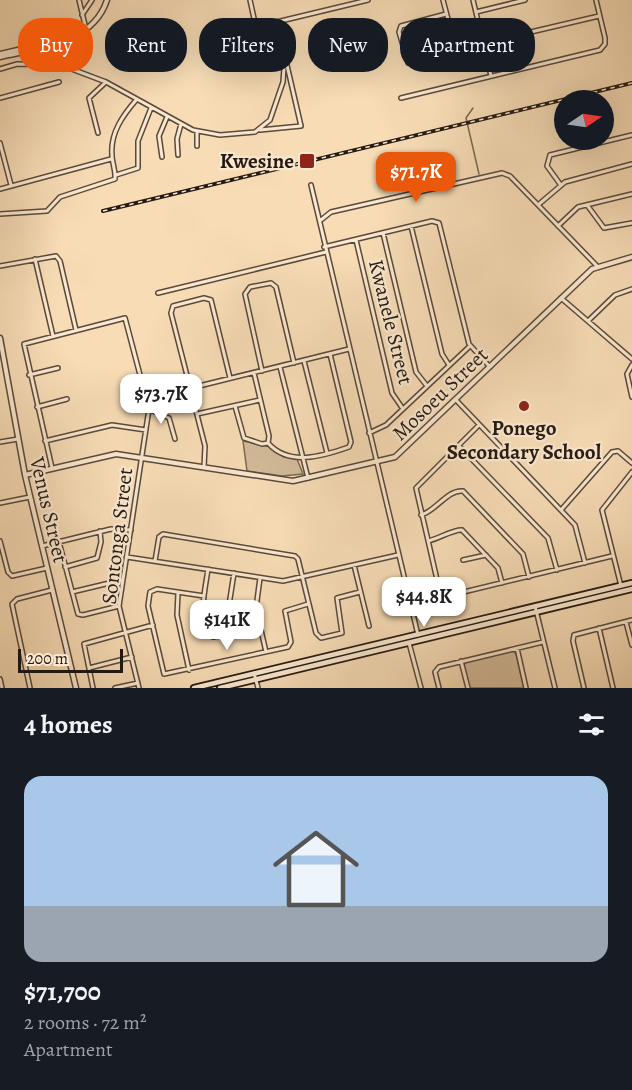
<!DOCTYPE html>
<meta charset="utf-8">
<style>
body{margin:0;font-family:Alegreya,serif;background:#242831;color:#f1f3f6;height:100vh;display:flex;flex-direction:column;font-size:22px;white-space:nowrap}
*{box-sizing:border-box;margin:0}
p{font-size:20px;color:#9ea1a6}
.icon{flex:none;width:33px;height:33px;fill:none;stroke:currentColor;stroke-width:2;stroke-linecap:round;stroke-linejoin:round}
.map{position:relative;height:688px;overflow:hidden}
.side{display:flex;flex-direction:column;background:#171b24;flex:1}
.side>*{flex:none}
.top-card{position:absolute;left:18px;top:18px;width:597px;height:54px;display:flex;gap:12px}
.needle{width:39px;rotate:77deg}
.fabs{position:absolute;left:554px;top:90px;display:grid;gap:12px}
.fabs a{display:grid;place-items:center;width:60px;height:60px;border-radius:50%;background:#171b24;box-shadow:0 6px 24px #0002;font-size:30px}
.scale{position:absolute;left:18px;bottom:15px;width:105px;box-sizing:border-box;padding-left:6px;border:3px solid #251a12;border-top:0;font-size:16px;line-height:21px;white-space:nowrap;color:#251a12;-webkit-text-stroke:4px #fae8d0;paint-order:stroke}
.price{position:absolute;translate:-50% -51px;padding:0 14px;border-radius:12px;background:#fff;color:#222;font-size:20px;line-height:39px;filter:drop-shadow(0 2px 3px #0008)}
.price::after{content:'';position:absolute;left:50%;top:36px;width:18px;height:14px;margin-left:-9px;background:inherit;clip-path:polygon(0 0,100% 0,50% 100%)}
.price.on{background:#ea580c;color:#fff}
ul{padding:0;list-style:none}
li{display:grid;align-content:center;gap:12px;height:318px;padding:0 24px}
li+li{border-top:2px solid #363941}
li span{display:grid;place-items:center;height:186px;border-radius:18px;color:#555}
li>.icon{margin-inline-start:auto}
span .icon{width:108px;height:108px;fill:#fffc;stroke-width:1}
li b{font-size:26px}
h2{display:flex;justify-content:space-between;align-items:center;height:72px;padding:0 24px;font-size:26px}
.chip{padding:0 21px;border-radius:24px;background:#171b24;box-shadow:0 6px 24px #0002;font-size:21px;line-height:54px}
.chip.on{background:#ea580c;color:#fff}
.map>svg:first-child{display:block}
.green{fill:#d3bb9a;stroke:#7c6a56;stroke-width:1.5}
.lines{fill:none;stroke-linecap:round;stroke-linejoin:round}
.stream{stroke:#786753;stroke-width:1.5}
.minor-casing{stroke:#5a4a3b;stroke-width:6}
.tertiary-casing{stroke:#5a4a3b;stroke-width:7}
.secondary-casing{stroke:#251a12;stroke-width:8}
.minor{stroke:#fae8d0;stroke-width:3}
.tertiary{stroke:#fae8d0;stroke-width:4}
.secondary{stroke:#fae8d0;stroke-width:4.5}
.rail-casing{stroke:#251a12;stroke-width:4}
.rail{stroke:#fae8d0;stroke-width:1.5;stroke-dasharray:4.5;stroke-linecap:butt}
.poi-dot{fill:#8f2418;stroke:#fae8d0;stroke-width:2}
.labels{text-anchor:middle;stroke-width:4.5;stroke-linejoin:round;paint-order:stroke}
.poi-label{font-size:21px;font-weight:bold;fill:#251a12;stroke:#fae8d0;text-anchor:end}
.street-label{font-size:21px;fill:#251a12;stroke:#fae8d0}
</style>
<div class="map">
<svg width="632" height="688" viewBox="0 0 632 688">
<rect width="100%" height="100%" fill="#f7dcb6"/>
<filter id="stains"><feTurbulence type="fractalNoise" baseFrequency=".00333" numOctaves="4"/><feColorMatrix values="0 0 0 0 .2 0 0 0 0 .09 0 0 0 0 .02 0 0 0 .5 -.17"/></filter>
<radialGradient id="worn" r=".72"><stop offset=".6" stop-color="#630" stop-opacity="0"/><stop offset="1" stop-color="#630" stop-opacity=".3"/></radialGradient>
<!-- green -->
<path class="green" d="M243,441l26,5 15,11 13,2 6,15 -21,2 -35,-5z
M513,651l3,3 8,34h-55l-5,-23 3,-4z"/>
<g class="lines">
<!-- stream -->
<path class="stream" d="M473,108l-7,10 13,56"/>
<!-- minor casing -->
<g class="minor-casing">
<path id="minor" d="M79,0l7,29
M250,0l5,23 5,3 108,-26
M443,0l12,46 -1,7 -40,11 -6,-1 -9,-31 2,-6 45,-12
M473,0l18,76
M476,12l49,-12
M82,15l10,-15
M484,43l115,-27
M0,69l17,-5 44,1 45,17 87,48 27,5 35,-3 15,-12 13,-38 2,-29
M0,98l59,-16
M401,98l199,-48 5,-6v-6l-9,-38
M260,130l41,-4 -24,-104
M98,133l-9,-35 17,-16
M0,143l11,42
M197,146v-15
M178,155l-1,-16 4,-15
M162,157l-3,-21 8,-19
M116,175l22,-7v-27l13,-33
M560,184l-13,-18 3,-11 82,-20
M311,185l107,450
M0,189l111,-30
M538,205l27,-23 67,-18
M587,205l17,23 28,-5
M0,214l47,-3 13,-14 55,-18c1,-8 -3,-16 -3,-24 -2,-22 11,-40 25,-56
M321,220l10,-8 171,-39 8,3 87,90
M411,226l31,128 7,11
M558,226l20,-19 54,-13
M383,233l33,139 11,14
M356,240l36,153 11,16
M324,247l108,-26 7,2 30,121 21,23
M35,259l18,77
M0,266l56,-10 4,5 16,69
M158,293l168,-41
M561,298l71,61
M588,321l27,-26 17,-6
M304,361l23,92
M632,365l-5,9 5,23
M280,367l28,111
M262,371l-17,-77 5,-7 21,-4 5,4 18,76
M254,373l15,63 -1,7
M29,375l29,-7
M191,388l158,-39
M456,400l119,125 10,38
M235,406l9,32 18,6 6,-1c21,24 55,13 81,4l2,-5 -21,-88
M37,407l30,-8
M149,409l20,9 6,21
M197,414l63,-14
M369,433l17,-8 84,-79
M45,441l67,-16 34,5
M0,442l18,-3
M459,446l89,92 9,32
M204,467l1,-21 -34,-133 2,-7 31,-8 7,2 19,78
M52,468l-28,-124 101,-26 24,91 -30,197 20,82
M0,503l30,-6
M561,510l51,-58 6,-1 14,12
M421,515c15,-4 27,-26 42,-24l60,63 6,23
M0,541l8,31 4,4 35,-8
M428,541c10,-2 26,-12 34,-11l36,38 4,15
M59,542l19,72 5,1 36,-9
M42,546l69,-17 20,1
M127,557l156,24 115,-26
M463,560l23,-5
M155,561l4,-24 4,-3 132,22 3,3 18,74 5,5 21,-5 -5,-35 23,-6
M354,565l15,61
M65,567l32,-9 4,-16 -1,-11
M208,569c-2,16 -13,60 5,68l17,-3 3,-4 -4,-25 5,-32
M260,578l-4,30 10,44
M621,586l-19,-76 30,-38
M72,592l50,-12
M178,593l-1,22 12,55
M204,596l-47,-7 -7,3 -2,14 16,68 124,-27 3,-5 -6,-31 23,-7
M441,597l-25,-109 63,-63
M410,605l202,-49
M535,606l20,82
M626,622l6,23
M599,628l14,60
M409,643l12,45
M517,648l9,40
M461,661l7,27
M89,668l43,-11
M254,673l4,15
M0,679l2,9
M30,688l-18,-84 5,-5 35,-9
M93,688l-9,-44 69,-19
M115,688l23,-5
M439,688l-4,-16 4,-5 104,-25
M584,688l-11,-47 1,-6 58,-15"/>
</g>
<!-- tertiary casing -->
<g class="tertiary-casing">
<path id="tertiary" d="M0,54l48,-11
M0,57c39,-9 93,-13 107,-57
M0,338l25,137 51,213
M25,475l91,-21 177,27 102,-24 197,-188 40,-12"/>
</g>
<!-- secondary casing -->
<g class="secondary-casing">
<path id="secondary" d="M194,688l438,-105
M220,688l412,-99"/>
</g>
<!-- minor -->
<use href="#minor" class="minor"/>
<!-- tertiary -->
<use href="#tertiary" class="tertiary"/>
<!-- secondary -->
<use href="#secondary" class="secondary"/>
<!-- rail casing -->
<g class="rail-casing">
<path id="rail" d="M103,211l529,-128"/>
</g>
<!-- rail -->
<use href="#rail" class="rail"/>
</g>
<!-- markers -->
<g class="poi-dot">
<rect x="299" y="153" width="16" height="16" rx="3"/>
<circle cx="524" cy="406" r="6"/>
</g>
<g class="labels">
<!-- poi labels -->
<g class="poi-label">
<text x="294" y="168">Kwesine</text>
<text x="524" y="435" text-anchor="middle">Ponego<tspan x="524" dy="24">Secondary School</tspan></text>
</g>
<!-- street labels -->
<g class="street-label">
<text transform="translate(391 322) rotate(76)" y="7">Kwanele Street</text>
<text transform="translate(440 394) rotate(-44)" y="7">Mosoeu Street</text>
<text transform="translate(49 510) rotate(77)" y="7">Venus Street</text>
<text transform="translate(117 536) rotate(-83)" y="7">Sontonga Street</text>
</g>
</g>
<rect width="100%" height="100%" filter="url(#stains)"/>
<rect width="100%" height="100%" fill="url(#worn)"/>
</svg>
<div class="fabs">
<a><svg class="needle" viewBox="-14 -14 28 28"><path d="M0-13l5 13h-10z" fill="#e53935"/><path d="M0 13l5-13h-10z" fill="#9ea1a6"/></svg></a>
</div>
<div class="scale">200 m</div>
<b class="price on" style="left:416px;top:203px">$71.7K</b>
<b class="price" style="left:161px;top:425px">$73.7K</b>
<b class="price" style="left:424px;top:628px">$44.8K</b>
<b class="price" style="left:227px;top:651px">$141K</b>
<div class="top-card">
<a class="chip on">Buy</a>
<a class="chip">Rent</a>
<a class="chip">Filters</a>
<a class="chip">New</a>
<a class="chip">Apartment</a>
</div>
</div>
<section class="side">
<h2>4 homes<svg class="icon" aria-label="filters" viewBox="0 0 24 24"><path d="M4 7h16M4 17h16"/><circle cx="9" cy="7" r="2"/><circle cx="15" cy="17" r="2"/></svg></h2>
<ul>
<li><span style="background:linear-gradient(#a9c7e8 70%,#9aa5b1 0)"><svg class="icon" aria-label="home" viewBox="0 0 24 24"><path d="M3 11l9-7 9 7M6 9v11h12V9"/></svg></span><div><b>$71,700</b><p>2 rooms · 72 m²</p><p>Apartment</p></div></li>
</ul>
</section>
